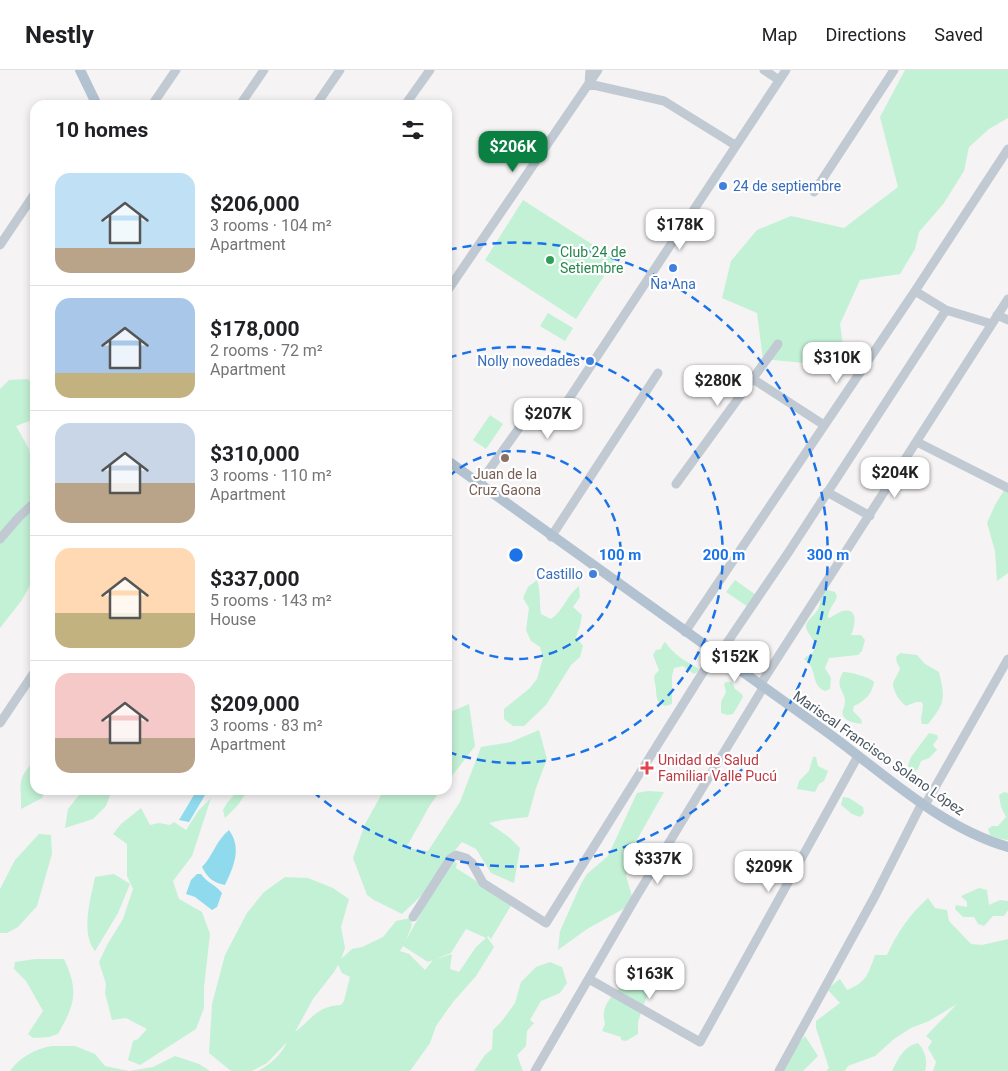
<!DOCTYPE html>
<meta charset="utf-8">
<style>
body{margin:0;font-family:Roboto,sans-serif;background:#f6f6f6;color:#202124;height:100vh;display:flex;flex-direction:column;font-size:19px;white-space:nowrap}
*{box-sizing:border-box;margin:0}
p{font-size:16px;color:#757577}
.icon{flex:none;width:28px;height:28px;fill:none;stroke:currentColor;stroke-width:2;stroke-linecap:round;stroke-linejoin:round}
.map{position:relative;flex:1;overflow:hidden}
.drawer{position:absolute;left:30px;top:30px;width:422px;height:695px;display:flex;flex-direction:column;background:#fff;border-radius:15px;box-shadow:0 2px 8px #0003}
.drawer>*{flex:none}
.price{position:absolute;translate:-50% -42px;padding:0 11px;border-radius:10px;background:#fff;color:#222;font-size:16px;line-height:32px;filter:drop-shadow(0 1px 2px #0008)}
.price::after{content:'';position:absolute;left:50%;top:30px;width:15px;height:11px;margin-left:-8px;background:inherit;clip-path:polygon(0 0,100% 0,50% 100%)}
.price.current{background:#0b8043;color:#fff}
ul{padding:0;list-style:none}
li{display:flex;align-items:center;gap:15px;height:125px;padding:0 25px}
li+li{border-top:1px solid #e0e0e0}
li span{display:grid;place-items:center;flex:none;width:140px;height:100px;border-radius:15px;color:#555}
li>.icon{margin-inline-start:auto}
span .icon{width:60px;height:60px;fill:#fffc;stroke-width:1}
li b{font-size:21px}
h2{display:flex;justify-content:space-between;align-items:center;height:60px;padding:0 25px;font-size:21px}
header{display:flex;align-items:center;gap:30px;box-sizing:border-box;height:70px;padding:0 25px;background:#fff;border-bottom:1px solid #e0e0e0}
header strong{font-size:24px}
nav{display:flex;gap:28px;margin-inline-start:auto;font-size:18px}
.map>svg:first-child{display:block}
.green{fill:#c3f1d5;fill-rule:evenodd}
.water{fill:#90daee}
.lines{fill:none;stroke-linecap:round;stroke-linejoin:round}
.minor{stroke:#c1cad2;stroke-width:9}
.major{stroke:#b3c2d1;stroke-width:10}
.ring{fill:none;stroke:#1a73e8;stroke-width:2.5;stroke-dasharray:9 6}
.shop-dot{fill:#3f7fe0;stroke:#fff;stroke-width:2}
.leisure-dot{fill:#2e9e5b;stroke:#fff;stroke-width:2}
.education-dot{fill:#8d6e63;stroke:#fff;stroke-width:2}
.health-dot{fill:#e0444e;stroke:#fff;stroke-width:2}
.labels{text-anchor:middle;stroke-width:4.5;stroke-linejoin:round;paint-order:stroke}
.shop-label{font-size:14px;fill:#366cbe;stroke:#fff;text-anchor:end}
.leisure-label{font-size:14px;fill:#27864d;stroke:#fff;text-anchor:start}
.education-label{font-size:14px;fill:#785e54;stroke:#fff}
.street-label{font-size:14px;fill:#4a5661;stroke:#fff}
.health-label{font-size:14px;fill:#be3a42;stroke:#fff;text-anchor:start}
.centre{fill:#1a73e8;stroke:#fff;stroke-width:2.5}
.ring-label{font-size:15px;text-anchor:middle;font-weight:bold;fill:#1a73e8;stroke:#fff;stroke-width:4.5;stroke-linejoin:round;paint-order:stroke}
</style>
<header>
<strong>Nestly</strong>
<nav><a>Map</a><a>Directions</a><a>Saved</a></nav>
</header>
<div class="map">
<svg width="1008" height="1001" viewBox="0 0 1008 1001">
<rect width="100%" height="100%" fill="#f5f3f3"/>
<!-- green -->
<path class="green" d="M905,0h103v48l-19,11 -20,18 -5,24 -20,32 -25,29 -4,17 -15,25 -40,6 -20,44 6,43 -83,-8 -6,-46 -35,-15 9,-37 26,-31 34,-14 53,12 54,-41 -18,-70z
M523,130l92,59 -39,60 -91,-59z
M548,243l25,15 -8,13 -25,-15z
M28,309l7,8v26l-3,7 -16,6 13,23 3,17 3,3v107l-13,24 -22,28v-239l9,-9z
M490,345l13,9 -17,25 -13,-9z
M1008,414v89l-11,8 -2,-30 -8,-28 8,-18z
M537,510c4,12 2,22 4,34l10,5c14,-10 14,-22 28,-33l1,11 -7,10 9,8 -2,11 -4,11 7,9 -3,11 -9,8 -25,40 -22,21h-11l-9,-7v-10l26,-21 7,-9 6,-21 -3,-11 -9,-6 -5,-11 3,-22 -6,-10 5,-11z
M735,510l21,15 -8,12 -22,-15z
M824,519l11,3 2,5c-3,8 -9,12 -9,21 6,-1 9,-6 15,-7 16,-4 12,16 8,24h10l4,5 -3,11 -4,4 -29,3 -4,10 6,10 -1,11 -5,2c-11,-5 -9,-12 -13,-22 -1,-4 -5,-7 -8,-10 2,-3 7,-4 9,-7 7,-9 -6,-17 -7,-25 0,-7 8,-11 11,-16 5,-7 2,-15 7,-22z
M665,572c9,13 20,19 33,26l1,3 -5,3 -11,-8 -9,2 -2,8v28l-7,2c-12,-6 -7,-12 -10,-22 0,-2 -1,-5 -1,-8l5,-6 -6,-15 3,-5 5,-1 2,-5z
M900,583l17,2 8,9 14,8c6,26 7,30 -11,52h-6c-3,-8 3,-14 0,-22h-6l-10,4c-6,-4 -13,-15 -13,-22 1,-6 6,-10 7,-16l-3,-5 -1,-6z
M843,602c7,0 27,5 31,10 -2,12 -9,19 -20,24l-1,5 8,8 1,5c-6,-1 -15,-2 -18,-7 -4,-6 1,-9 1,-15 0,-12 -11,-14 -2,-30z
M726,612h6l3,7 7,5 1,3 -10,17 -6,1 -6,-2v-11l5,-10 -2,-8z
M469,634l6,42 -27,35v-68z
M539,660l8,29 -11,29 -8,29 -26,3 -13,3 21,15 10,10 -6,35 -23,-10 -15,-24 -14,-7 -21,25 -16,25 -23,22 -28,-14 -7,-5 -14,-37 12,-34 19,-34h57l-11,15 -24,43 22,3 32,-49 21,-55 30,-5z
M929,663l8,2 1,3 -5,7 4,5 -8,8 -8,3 -3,8 -6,4 -4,-8 3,-8z
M813,687h3l2,9 10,5 -4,10 -5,3 -4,8 -18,-3 2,-8 10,-10z
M35,690v30h11l-4,8 -21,11c1,-26 -6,-28 14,-49z
M83,720h29l-6,16 -13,13 -28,9 3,-19z
M234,720h14l-10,15 -13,13 -2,-8 4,-7 7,-8z
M648,721l16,1 -30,53 -8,31 8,27 -47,26 -29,21 2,-19 21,-47 6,-10 21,-18 29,-63z
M1004,722l4,1v47l-8,-1 -10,-4 -2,-6 4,-3h6l8,-9 -5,-10 -2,-12z
M843,727l6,1 14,9 1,6 -4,4 -8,-3 -11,-9z
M211,728l-19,58 -19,25 6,18 23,13 8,22 -6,53v21l-8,21 -56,36 -12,-5 5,-19 5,-2 9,-10 -21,-11 -14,2 -7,-27 1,-9 -7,-22 8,-17 16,-26 10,-30 -6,-13v-32l-14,-10 8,-10 20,-16 9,17 9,-2 11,2 4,-3 12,8 13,-20z
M39,764l12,1 1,19 -15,52 -19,21 -11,6h-7v-44l15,-29z
M450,791l7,2 -1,5 56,36 -21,35 -3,-3 -1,1 7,10 -18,29 -23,26 -17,24 -6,17 -20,28h-152c13,-7 23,-16 29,-29l-20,21 -15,8h-21l-22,-18 3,-49 13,-49 22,-42 17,-21 21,-15 23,1 25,10 16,11 -8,28 4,21 -4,11 11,-10 10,-2 21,-10 13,-16 14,-3 2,7 -6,15zM466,859l20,9 -10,9 -17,25 -9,-3 2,-15 -19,6 -8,10 -16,-16 -9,-3 3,-5 25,16 23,-9zM338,895l4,8 8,4 -6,24 -3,4c-24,1 -29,14 -46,27l18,-33 21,-27z
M114,804l16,10 -12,29 -23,38c-15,-18 -4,-53 0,-74z
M979,818l8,2 2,15 11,-5 8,1v9l-4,6h-11l-9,10 -6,-2 -4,-7h-11l-8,-8 1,-4 11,2v-5l-6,-6z
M928,828l7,10 12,2 2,11 22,23 11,1 26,-6v132h-75l3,-9 -8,-14 4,-7 -6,-5 31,-32 -28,17 -18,7 -17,11 -19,17 -27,10 -3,5h-19l3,-3 -13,-40v-7l24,-18 -13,-14 13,-10 7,11c20,-8 21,-16 28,-35h12c10,-22 23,-41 41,-57z
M35,889h29c15,32 11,45 -6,75l-9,3 -16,1 -5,-4 15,-23 -17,-30 -12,-12 1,-7z
M550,892l12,5 5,16 -7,10 -19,8 -11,19 4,3 -7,8 -1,15 -9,9 6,16h-49l11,-16 7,-6 1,-19 9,-9 13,-18 6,-21 15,-15z
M622,916l27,3 -11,33v12l-12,7 -5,-1v-3l-19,-6 3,-7c-5,-19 6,-26 17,-38z
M805,966l13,20 -15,15h-20l11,-23z
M918,973c7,8 10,18 7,28h-33c6,-12 12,-25 26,-28z
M52,976h23l20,8 10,12 24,5 24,-4 22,-11 24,8 11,7h-200c10,-14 25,-22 42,-25z"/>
<!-- water -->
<path class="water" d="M197,720h11l-19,32 -10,-2z
M229,760c13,18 5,36 -4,55 -12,-2 -18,-8 -23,-18 11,-11 13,-25 27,-37z
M197,804h4c5,8 15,11 21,19l-5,14 -5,3 -17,-13 -9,-3 5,-14z"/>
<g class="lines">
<!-- minor -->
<path class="minor" d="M590,0l-1,14 75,17 71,44
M764,0l15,10
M152,35l24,-35
M240,35l24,-35
M316,35l24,-35
M405,35l25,-35
M814,122l80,-122
M0,175l35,-52
M448,220l150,-220
M915,221l31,19 46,14
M997,245l11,5
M753,309l71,46
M917,372l91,46
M479,414l43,-60 7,-3 16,7 6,-2 235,-356
M676,414l102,-140
M827,422l43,24
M551,467l107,-164
M0,469l19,-22 16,-15
M685,562l230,-341 93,-142
M718,586l70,-103 158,-243
M760,615l248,-386
M0,653l35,-52
M925,735l83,-146
M413,847l34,-53 3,-5 6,-4 10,3 6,5 11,20 63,40 169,-270
M589,909l111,63 158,-286
M535,1001l101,-174 127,-209
M779,1001l96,-175 47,-93"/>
<!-- major -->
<path class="major" d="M80,0l17,35
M448,391c125,90 250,180 376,269 57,41 115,97 184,117"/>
</g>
<!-- distance rings -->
<g class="ring">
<path d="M448 407A104 104 0 1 1 448 563"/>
<path d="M448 288A208 208 0 1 1 448 682"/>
<path d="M448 180A312 312 0 1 1 311 720"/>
</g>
<!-- markers -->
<g class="shop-dot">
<circle cx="723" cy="116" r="5"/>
<circle cx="673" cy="198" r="5"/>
<circle cx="590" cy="291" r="5"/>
<circle cx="593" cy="504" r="5"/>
</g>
<circle class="leisure-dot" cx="550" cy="190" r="5"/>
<circle class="education-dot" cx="505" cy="388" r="5"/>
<path class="health-dot" d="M644.5 690.5h5v5h5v5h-5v5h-5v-5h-5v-5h5z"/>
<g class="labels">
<!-- shop labels -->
<g class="shop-label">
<text x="733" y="121" text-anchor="start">24 de septiembre</text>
<text x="673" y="219" text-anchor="middle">Ña Ana</text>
<text x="580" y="296">Nolly novedades</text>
<text x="583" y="509">Castillo</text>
</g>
<!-- leisure labels -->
<g class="leisure-label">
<text x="560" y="187">Club 24 de<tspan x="560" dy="16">Setiembre</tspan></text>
</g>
<!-- education labels -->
<g class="education-label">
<text x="505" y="409">Juan de la<tspan x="505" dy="16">Cruz Gaona</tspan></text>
</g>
<!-- street labels -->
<g class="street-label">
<text transform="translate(879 683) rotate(35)" y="5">Mariscal Francisco Solano López</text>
</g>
<!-- health labels -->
<g class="health-label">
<text x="658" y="695">Unidad de Salud<tspan x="658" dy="16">Familiar Valle Pucú</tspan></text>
</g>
</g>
<circle cx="516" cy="485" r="8" class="centre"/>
<g class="ring-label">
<text x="620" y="490">100 m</text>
<text x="724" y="490">200 m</text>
<text x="828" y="490">300 m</text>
</g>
</svg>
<b class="price current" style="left:513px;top:103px">$206K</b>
<b class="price" style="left:680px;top:181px">$178K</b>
<b class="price" style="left:837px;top:314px">$310K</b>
<b class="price" style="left:718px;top:337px">$280K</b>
<b class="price" style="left:548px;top:370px">$207K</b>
<b class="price" style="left:895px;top:429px">$204K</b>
<b class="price" style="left:735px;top:613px">$152K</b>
<b class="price" style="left:658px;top:815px">$337K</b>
<b class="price" style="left:769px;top:823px">$209K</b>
<b class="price" style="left:650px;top:930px">$163K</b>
<section class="drawer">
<h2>10 homes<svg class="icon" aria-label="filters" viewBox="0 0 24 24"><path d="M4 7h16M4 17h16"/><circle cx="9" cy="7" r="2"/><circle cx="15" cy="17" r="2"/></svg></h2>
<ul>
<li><span style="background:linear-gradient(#bfe0f5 75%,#b9a48a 0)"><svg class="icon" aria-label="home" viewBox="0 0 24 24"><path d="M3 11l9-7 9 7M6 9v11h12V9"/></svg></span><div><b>$206,000</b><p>3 rooms · 104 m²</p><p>Apartment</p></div></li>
<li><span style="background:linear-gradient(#a9c7e8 75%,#c2b280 0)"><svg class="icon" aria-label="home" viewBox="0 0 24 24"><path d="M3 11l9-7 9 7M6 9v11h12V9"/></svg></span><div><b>$178,000</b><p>2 rooms · 72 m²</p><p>Apartment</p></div></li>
<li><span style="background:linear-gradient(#c9d6e8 60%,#b9a48a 0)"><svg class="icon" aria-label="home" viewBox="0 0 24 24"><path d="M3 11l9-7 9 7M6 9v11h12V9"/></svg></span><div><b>$310,000</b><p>3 rooms · 110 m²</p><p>Apartment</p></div></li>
<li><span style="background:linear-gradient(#ffd9b3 65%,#c2b280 0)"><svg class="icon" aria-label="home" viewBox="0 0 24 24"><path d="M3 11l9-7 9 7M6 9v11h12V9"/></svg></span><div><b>$337,000</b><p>5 rooms · 143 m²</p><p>House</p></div></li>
<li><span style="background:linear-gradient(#f6c9c9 65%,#b9a48a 0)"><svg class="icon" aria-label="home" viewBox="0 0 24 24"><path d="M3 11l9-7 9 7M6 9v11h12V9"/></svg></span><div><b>$209,000</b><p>3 rooms · 83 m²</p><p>Apartment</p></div></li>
</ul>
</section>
</div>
